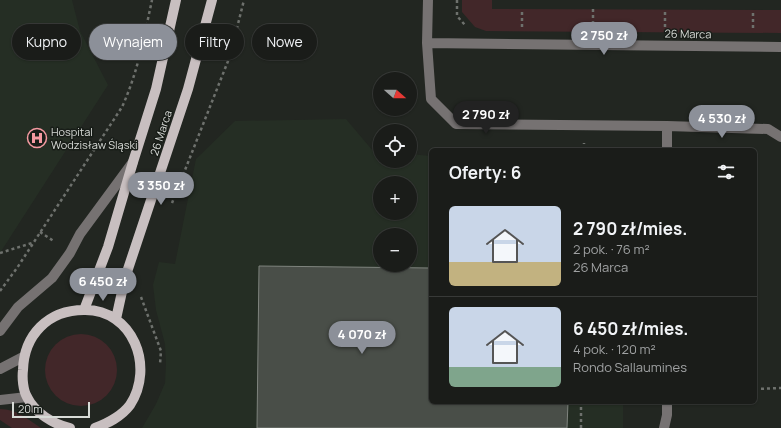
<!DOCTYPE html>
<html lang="pl">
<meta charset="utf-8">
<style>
body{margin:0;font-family:Manrope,sans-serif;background:#232522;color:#f1f3f6;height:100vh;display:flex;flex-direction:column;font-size:15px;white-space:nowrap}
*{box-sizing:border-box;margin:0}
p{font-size:13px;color:#9fa1a2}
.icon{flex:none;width:22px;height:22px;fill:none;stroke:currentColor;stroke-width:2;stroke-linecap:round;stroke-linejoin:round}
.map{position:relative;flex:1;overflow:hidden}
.details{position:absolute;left:429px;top:148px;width:328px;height:256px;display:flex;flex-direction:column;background:#1a1c19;border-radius:6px;box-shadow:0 1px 3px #0004,0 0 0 1px #383a38}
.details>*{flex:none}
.top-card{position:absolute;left:12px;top:24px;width:357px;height:36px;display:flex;gap:8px}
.needle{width:26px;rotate:111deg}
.fabs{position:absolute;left:373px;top:72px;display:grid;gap:8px}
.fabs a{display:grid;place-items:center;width:44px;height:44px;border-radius:50%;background:#1a1c19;box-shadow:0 1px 3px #0004,0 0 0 1px #383a38;font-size:20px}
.scale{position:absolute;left:12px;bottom:10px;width:78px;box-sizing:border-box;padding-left:4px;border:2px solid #d8dbd7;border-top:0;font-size:11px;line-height:14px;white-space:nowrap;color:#d8dbd7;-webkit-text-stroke:3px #181d18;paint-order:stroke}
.price{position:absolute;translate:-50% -34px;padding:0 9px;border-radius:14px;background:#8c9099;color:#fff;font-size:13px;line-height:26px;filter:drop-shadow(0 1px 2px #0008)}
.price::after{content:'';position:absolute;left:50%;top:24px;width:12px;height:9px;margin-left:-6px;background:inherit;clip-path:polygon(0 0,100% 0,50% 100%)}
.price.selected{background:#222;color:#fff}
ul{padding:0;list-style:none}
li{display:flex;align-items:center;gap:12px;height:100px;padding:0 20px}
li+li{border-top:1px solid #383a38}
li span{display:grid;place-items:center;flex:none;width:112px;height:80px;border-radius:6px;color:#555}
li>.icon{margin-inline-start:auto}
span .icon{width:48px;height:48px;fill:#fffc;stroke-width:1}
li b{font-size:17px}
h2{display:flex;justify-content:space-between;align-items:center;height:48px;padding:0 20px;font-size:17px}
.pill{padding:0 14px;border-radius:18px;background:#1a1c19;box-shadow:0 1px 3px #0004,0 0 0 1px #383a38;font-size:14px;line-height:36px}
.pill.selected{background:#8c9099;color:#fff}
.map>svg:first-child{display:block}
.built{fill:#252e24;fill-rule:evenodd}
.green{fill:#422729}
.building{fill:#494e48;stroke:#7f847e}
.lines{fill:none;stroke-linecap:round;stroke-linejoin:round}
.path{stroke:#6e716d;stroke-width:2.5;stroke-dasharray:3 3;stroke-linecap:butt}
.minor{stroke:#767272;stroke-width:10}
.major{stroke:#c8bfc0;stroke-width:10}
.labels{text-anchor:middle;stroke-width:3;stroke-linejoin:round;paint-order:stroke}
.street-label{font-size:11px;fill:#d8dbd7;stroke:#181d18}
.poi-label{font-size:11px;fill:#d8dbd7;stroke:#181d18;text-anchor:start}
</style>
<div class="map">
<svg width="781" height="428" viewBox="0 0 781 428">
<rect width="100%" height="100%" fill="#222621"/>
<!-- built -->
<path class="built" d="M0,0h72l8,31 28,54 -108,168z
M346,119l27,32h7v10h30v-7l21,2v246h192v26h-481l14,-24 9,-21 1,-20 -1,-19 -9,-34 -3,-25 6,-23 16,2 21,-105 39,-38zM380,183h30v30h-30zM380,235h30v30h-30z"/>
<!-- green -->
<path class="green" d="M462,0h30v9l289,1v23l-295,-2 -11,-4 -13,-15z
M45 370a36 36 0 1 1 72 0a36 36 0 1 1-72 0Z
M0,409c17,0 27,10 41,19h-29l-12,-8z"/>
<!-- building -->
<path class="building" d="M259,266l172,2v134h137l-1,26h-310z"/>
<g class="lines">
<!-- path -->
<path class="path" d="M457,0v16l8,9
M593,9v18
M522,27v-18
M665,27v-18
M753,28v-18
M584,150v-7
M172,203l58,-147 14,-56
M40,232l15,10
M0,253l32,-10
M0,291l17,-23 105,-161c16,-35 22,-70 30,-107
M141,297l20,54 -1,13
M755,389l26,-1
M581,428v-26"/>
<!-- minor -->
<path class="minor" d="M428,0l-1,43 4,56 25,25 211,2v24
M427,43l354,4
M667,126l101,3 13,8
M0,331l18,-24 34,-29 18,-25 10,-19 53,-72
M0,369l23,-12
M0,400l27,-3
M664,428l3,-13v-13"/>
<!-- major -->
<path class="major" d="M84,310l24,-63 25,-85 23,-73 20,-89
M116,319l9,-41 63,-189 24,-89
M70,428c-17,-4 -35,-15 -43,-31 -4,-7 -5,-19 -4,-27 1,-35 25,-60 61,-60 49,-1 71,57 46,95 -9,12 -22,18 -35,23"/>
</g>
<!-- icons -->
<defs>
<g id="hospital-ring" transform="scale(1)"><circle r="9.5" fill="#181d18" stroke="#f49aa1" stroke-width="1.5"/><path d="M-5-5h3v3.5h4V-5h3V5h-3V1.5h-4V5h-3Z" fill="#f49aa1"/></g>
</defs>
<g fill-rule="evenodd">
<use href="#hospital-ring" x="37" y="138"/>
</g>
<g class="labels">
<!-- street labels -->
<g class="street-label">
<text transform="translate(688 34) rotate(1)" y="4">26 Marca</text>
<text transform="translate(161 133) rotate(-72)" y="4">26 Marca</text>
</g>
<!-- poi labels -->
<g class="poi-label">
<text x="51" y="136">Hospital<tspan x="51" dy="13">Wodzisław Śląski</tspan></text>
</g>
</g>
</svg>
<div class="fabs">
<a><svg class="needle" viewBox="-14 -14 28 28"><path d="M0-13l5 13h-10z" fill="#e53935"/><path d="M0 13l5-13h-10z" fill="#9fa1a2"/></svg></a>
<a><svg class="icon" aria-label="locate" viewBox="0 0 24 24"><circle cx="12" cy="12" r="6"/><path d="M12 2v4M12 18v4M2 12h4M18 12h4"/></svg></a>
<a>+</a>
<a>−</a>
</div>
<div class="scale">20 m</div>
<b class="price" style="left:604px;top:56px">2 750 zł</b>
<b class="price selected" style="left:486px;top:135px">2 790 zł</b>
<b class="price" style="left:722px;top:139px">4 530 zł</b>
<b class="price" style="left:161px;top:206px">3 350 zł</b>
<b class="price" style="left:103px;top:302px">6 450 zł</b>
<b class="price" style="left:362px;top:355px">4 070 zł</b>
<div class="top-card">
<a class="pill">Kupno</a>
<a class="pill selected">Wynajem</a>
<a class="pill">Filtry</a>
<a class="pill">Nowe</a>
</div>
<section class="details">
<h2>Oferty: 6<svg class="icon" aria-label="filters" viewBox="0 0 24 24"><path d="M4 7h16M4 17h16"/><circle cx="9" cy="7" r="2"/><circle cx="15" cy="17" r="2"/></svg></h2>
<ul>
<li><span style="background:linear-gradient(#c9d6e8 70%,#c2b280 0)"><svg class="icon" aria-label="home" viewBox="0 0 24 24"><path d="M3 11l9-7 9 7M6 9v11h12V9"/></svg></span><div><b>2 790 zł/mies.</b><p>2 pok. · 76 m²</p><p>26 Marca</p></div></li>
<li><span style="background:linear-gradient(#c9d6e8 75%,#7fa58c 0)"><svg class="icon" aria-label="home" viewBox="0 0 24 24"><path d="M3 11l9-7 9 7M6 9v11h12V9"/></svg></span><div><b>6 450 zł/mies.</b><p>4 pok. · 120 m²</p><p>Rondo Sallaumines</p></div></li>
</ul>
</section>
</div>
